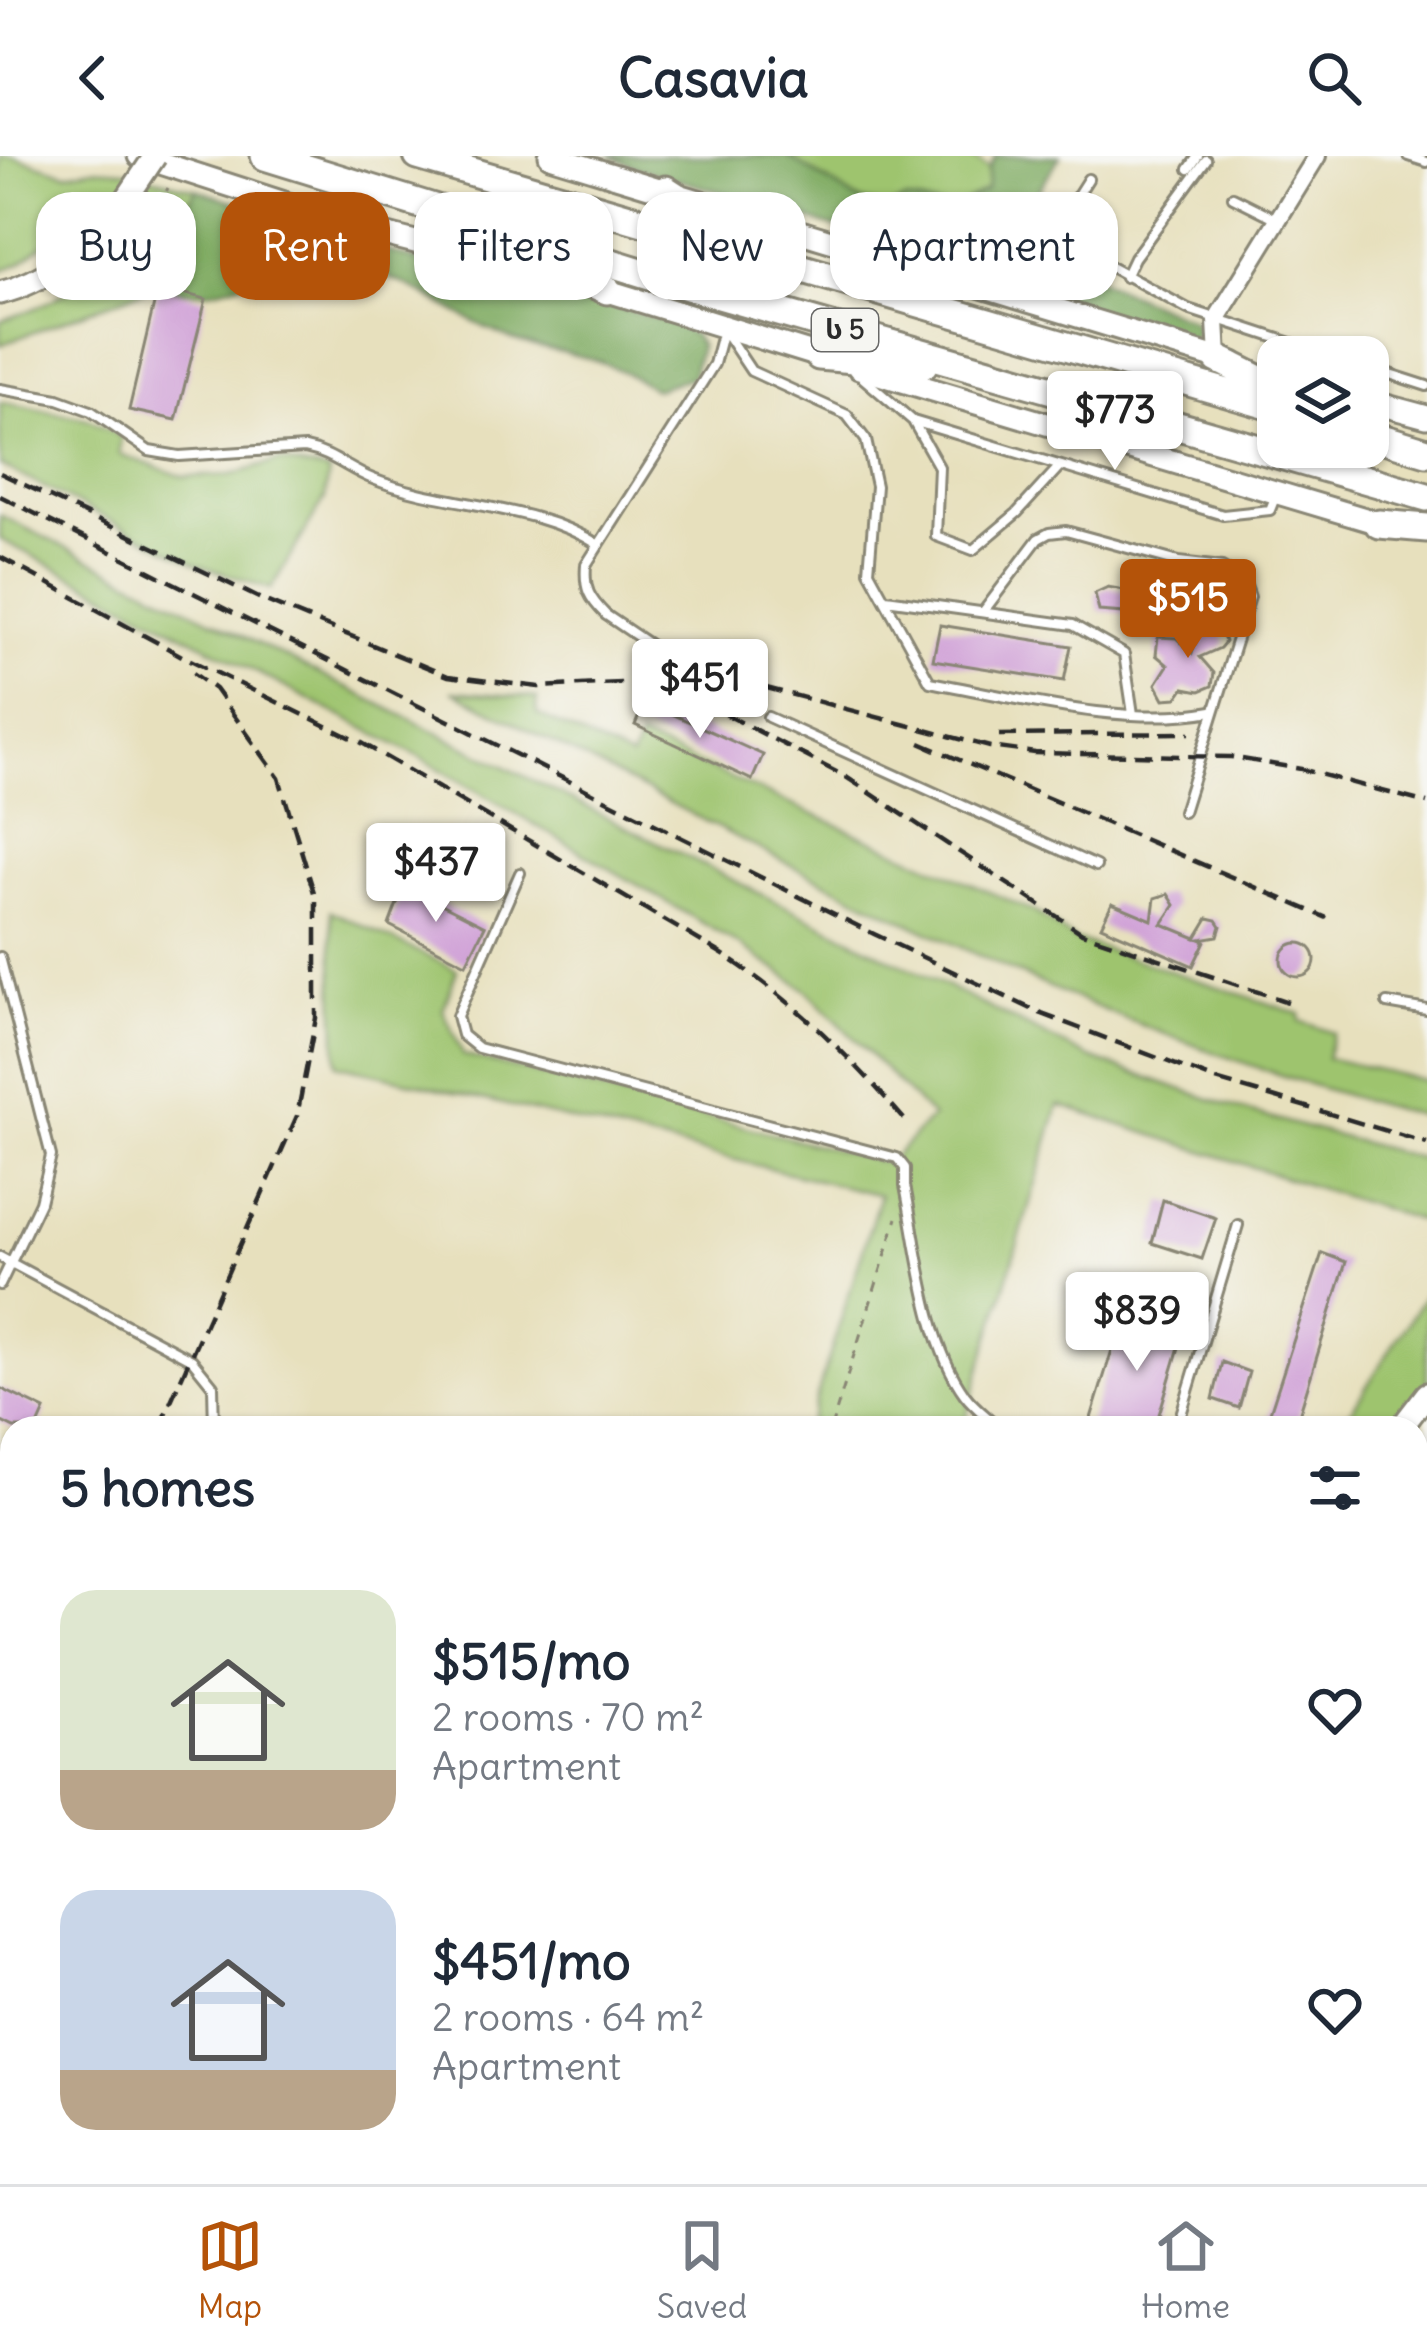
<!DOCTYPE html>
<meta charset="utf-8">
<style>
body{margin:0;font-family:Delius,"Noto Sans Georgian",sans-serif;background:#f6f6f7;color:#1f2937;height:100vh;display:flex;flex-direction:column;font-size:45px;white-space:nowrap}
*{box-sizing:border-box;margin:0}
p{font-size:39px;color:#747a83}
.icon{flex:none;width:66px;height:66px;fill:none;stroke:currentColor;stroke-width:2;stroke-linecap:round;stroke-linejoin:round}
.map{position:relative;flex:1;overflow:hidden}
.details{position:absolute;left:0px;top:1260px;width:1428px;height:768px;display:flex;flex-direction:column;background:#fff;border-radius:36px 36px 0 0;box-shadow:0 3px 9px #0004}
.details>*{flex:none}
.top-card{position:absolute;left:36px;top:36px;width:1356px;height:108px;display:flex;gap:24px}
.fabs{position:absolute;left:1257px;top:180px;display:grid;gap:24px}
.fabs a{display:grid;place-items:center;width:132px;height:132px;border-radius:24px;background:#fff;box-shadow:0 3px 9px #0004;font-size:60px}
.price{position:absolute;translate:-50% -102px;padding:0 27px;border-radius:12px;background:#fff;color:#222;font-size:39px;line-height:78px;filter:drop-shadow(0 3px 6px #0008)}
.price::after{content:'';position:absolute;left:50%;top:72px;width:36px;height:27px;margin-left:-18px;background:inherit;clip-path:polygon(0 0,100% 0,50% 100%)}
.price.current{background:#b45309;color:#fff}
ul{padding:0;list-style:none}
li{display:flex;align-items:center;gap:36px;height:300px;padding:0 60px}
li span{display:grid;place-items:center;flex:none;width:336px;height:240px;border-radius:36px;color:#555}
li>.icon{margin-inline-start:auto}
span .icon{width:144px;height:144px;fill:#fffc;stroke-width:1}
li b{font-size:51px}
h2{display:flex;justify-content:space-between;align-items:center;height:144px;padding:0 60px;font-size:51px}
.pill{padding:0 42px;border-radius:36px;background:#fff;box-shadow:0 3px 9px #0004;font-size:42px;line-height:108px}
.pill.current{background:#b45309;color:#fff}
header{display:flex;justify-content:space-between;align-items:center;height:156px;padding:0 60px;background:#fff;font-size:54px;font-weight:700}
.tabs{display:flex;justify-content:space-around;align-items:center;height:168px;border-top:3px solid #e0e1e3;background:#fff;font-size:33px;color:#747a83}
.tabs a{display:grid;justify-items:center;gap:6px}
.tabs .current{color:#b45309}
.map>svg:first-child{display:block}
.green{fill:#9ec46e;stroke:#64784c;stroke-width:3}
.forest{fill:#7eaa61;stroke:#546a46;stroke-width:3}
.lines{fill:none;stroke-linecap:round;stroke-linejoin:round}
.stream{stroke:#5ec8d8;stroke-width:4.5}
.building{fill:#d0a1d7}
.service-casing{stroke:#898674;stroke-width:14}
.minor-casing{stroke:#898674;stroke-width:22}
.tertiary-casing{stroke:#898674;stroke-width:27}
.trunk-casing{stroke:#898674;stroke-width:33}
.path{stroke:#898674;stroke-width:3;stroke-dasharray:9 9;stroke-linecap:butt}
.service{stroke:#fff;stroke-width:8}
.minor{stroke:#fff;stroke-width:16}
.tertiary{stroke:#fff;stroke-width:21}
.trunk{stroke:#fff;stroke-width:27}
.rail{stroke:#2b2b2b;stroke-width:4.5;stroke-dasharray:18 9;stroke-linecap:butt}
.tertiary-bridge-casing{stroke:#898674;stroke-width:27;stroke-linecap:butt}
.tertiary-bridge{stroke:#fff;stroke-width:21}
.labels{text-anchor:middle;stroke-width:9;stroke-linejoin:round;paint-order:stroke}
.shield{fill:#f6f6f2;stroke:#686867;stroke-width:3}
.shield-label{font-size:27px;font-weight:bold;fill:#2b2b2b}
</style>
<header><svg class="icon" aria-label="back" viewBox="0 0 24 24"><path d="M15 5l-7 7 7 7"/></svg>Casavia<svg class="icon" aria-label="search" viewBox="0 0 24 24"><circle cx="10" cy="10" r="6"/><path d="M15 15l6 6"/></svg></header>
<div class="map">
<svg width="1427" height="2028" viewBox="0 0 1427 2028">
<rect width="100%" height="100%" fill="#f6f6f2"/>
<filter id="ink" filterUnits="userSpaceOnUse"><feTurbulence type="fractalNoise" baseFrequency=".00833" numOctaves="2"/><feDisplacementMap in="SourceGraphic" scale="24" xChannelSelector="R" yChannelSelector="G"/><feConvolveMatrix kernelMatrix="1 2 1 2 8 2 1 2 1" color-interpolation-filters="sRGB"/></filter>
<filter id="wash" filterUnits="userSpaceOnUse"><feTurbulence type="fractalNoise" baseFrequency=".004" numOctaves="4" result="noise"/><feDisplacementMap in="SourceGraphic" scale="48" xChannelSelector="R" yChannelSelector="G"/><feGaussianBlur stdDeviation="2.7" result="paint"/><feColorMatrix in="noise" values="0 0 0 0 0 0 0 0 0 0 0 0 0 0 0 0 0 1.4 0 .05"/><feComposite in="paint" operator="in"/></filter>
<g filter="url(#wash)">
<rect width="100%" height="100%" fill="#e7e0bd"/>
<!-- green -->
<path class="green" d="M0,0h13l53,17 27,-5 32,2 71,19 -25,50 -12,45 -159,61v-24c68,-21 94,-46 139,-99l-43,-21 -75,62 -21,8z
M787,0h182l20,12 -2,21 -34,20 -48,-9 -19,8 -28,-8z
M0,246l88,17 33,18 -2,17 65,23 47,-2 48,-14 50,11 -4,26 -54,91 -72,-24 -199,-100z
M0,359l1090,543 158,54 179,48v63l-368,-118 -96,323h-156l73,-233 -543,-131 -6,-153 126,59 -14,40 20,45 425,108 44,-46 -127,-128 -65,-44 -324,-190 -416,-216z
M452,535l85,7v16l94,45 9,-21 395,174 38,27 227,75 -1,7 34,12 -7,25 101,23v36c-346,-84 -659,-267 -975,-426z
M1427,1136v94l-35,42h-52z"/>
<!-- forest -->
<path class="forest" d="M609,0h178l71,44 28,8 19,-8 48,9 34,-20 2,-21 7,-12h64c-9,15 -23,33 -28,50 -13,52 123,97 161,114l5,9 -3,8 -8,4 -432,-139 -114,-33z
M196,33l238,77 143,29 94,28 23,12 6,11 -8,31 -37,12c-21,-11 -44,-25 -67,-31 -31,-8 -60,-11 -89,-24 -48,-20 -89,-56 -142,-65 -29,-6 -64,-3 -92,6 -39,12 -65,26 -106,9l12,-45z
M1421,1704h6v189l-11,17v-201z
M1416,1937l4,10 7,2v79h-106l2,-12h93z"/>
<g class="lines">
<!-- stream -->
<path class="stream" d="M1416,1821l11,-15
M1368,2028l2,-12"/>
</g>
<g id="blocks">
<!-- building -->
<path class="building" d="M158,131l48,12 -30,121 -47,-10z
M1137,410l12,6 5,25 18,-11 9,-1 15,20 -22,7 -19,-13 -3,15 -27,3 -1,-4 -25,-2 -4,-18 13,-6 16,3 2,-17z
M1215,456l10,30 -5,6 -20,9 14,16 -2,13 -12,5 -16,-3 -7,10 -13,1 -8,-15 12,-19 -12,-10 2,-18 18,1 16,15 8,-23z
M940,469l131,21 -7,35 -131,-21z
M645,546l118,53 -11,25 -117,-55z
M404,729l81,41 -19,38 -77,-39z
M1168,738l7,11 -13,19 34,14 12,-20 9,2 4,6 -3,10 -18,3 5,2 -12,25 -92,-40 11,-23 40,17 3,-22z
M1281 804a17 17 0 1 1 34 0a17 17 0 1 1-34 0Z
M1163,1044l53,18 -14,41 -50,-16z
M1322,1097l24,9 -51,166h-30z
M1124,1155l61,16 -30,101h-67z
M1222,1206l27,10 -10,36 -26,-9z
M0,1232l45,22 -8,18h-23l-14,-7z"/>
</g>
</g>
<g filter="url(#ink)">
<use href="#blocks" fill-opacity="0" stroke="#898674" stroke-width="3"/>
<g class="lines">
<!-- service casing -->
<g class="service-casing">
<path id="service" d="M1408,0l19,6
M1189,13l9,-13
M1088,23l-31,49 -6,4 12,9 125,68 146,48
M1233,41l42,21
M1125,121l9,-19 72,-98
M723,174l-9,34 -128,201c-2,24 3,33 20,50l126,85
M727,179l24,36 96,44 19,25 10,46 -7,85 61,111c87,16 195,45 282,29
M1368,211l59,19
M863,222l50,43 310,94 47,-5 6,-15
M0,233l58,10 33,12 58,40 30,5 126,-8c27,5 44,22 68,31 73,29 159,23 226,66
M914,267l25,44 -3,69 37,14 44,-37 42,-46
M886,443l187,26 51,29 9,60
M983,456l55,-73 11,-6 17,-2 113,31 43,5 22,13 6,17 -67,215
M768,561l328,149
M520,717l-63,143 5,19 16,13 419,110 8,10v18c13,64 21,156 60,209 9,12 24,23 34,33
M0,801l51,199 -11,46 -40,83
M1387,847l40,7
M0,1101l192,103 21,26 1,42
M1177,1272l61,-203
M0,1687l12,-22
M946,2016l20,12"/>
</g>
<!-- minor casing -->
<g class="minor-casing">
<path id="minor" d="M1218,203l-2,-39 101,-164
M1416,1347l11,-15
M1416,1591l11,-12
M592,2028l4,-12
M1118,2028l8,-12"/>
</g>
<!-- tertiary casing -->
<g class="tertiary-casing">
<path id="tertiary" d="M139,0l229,74 185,47
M550,0l683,207
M595,131l234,72
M0,137c46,-11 83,-43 115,-77
M859,212l533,159
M1368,245l59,16
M1401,1272l26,-34
M863,2028l7,-12"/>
</g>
<!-- trunk casing -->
<g class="trunk-casing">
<path id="trunk" d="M265,0l395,122 767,219
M418,0l860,252
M666,34l88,57
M516,94l91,40
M819,200l104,9
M1218,203l60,30
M1368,278l59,18
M1379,368l48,4"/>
</g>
<!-- path -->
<path class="path" d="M136,66l10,6 22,-40
M831,1272l66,-210"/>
<!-- service -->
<use href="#service" class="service"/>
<!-- minor -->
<use href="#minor" class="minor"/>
<!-- tertiary -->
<use href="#tertiary" class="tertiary"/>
<!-- trunk -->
<use href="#trunk" class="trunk"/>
<!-- rail -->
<path class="rail" d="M0,317l261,126 187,77 91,11 162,-8 43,3 246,65 45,6 196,4 70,12 126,34
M0,340l874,438 168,80 174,66 211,63
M0,401l182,99 180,87 357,209c73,46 134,107 190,173
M649,533l59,16 138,72 236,156 206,69
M999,579l191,-2
M920,587l407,175
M159,1272l138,-312 19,-98v-119l-37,-121 -64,-89 -22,-16
M0,1553l12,-23
M0,1580l12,-23"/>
<!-- tertiary-bridge casing -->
<g class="tertiary-bridge-casing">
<path id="tertiary-bridge" d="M115,60l40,-60"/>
</g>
<!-- tertiary-bridge -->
<use href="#tertiary-bridge" class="tertiary-bridge"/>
</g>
</g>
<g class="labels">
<!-- shield labels -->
<rect class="shield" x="812" y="153" width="66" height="42" rx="9"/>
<g class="shield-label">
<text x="845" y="183">ს 5</text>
</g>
</g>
</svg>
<div class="fabs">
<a><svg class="icon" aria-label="layers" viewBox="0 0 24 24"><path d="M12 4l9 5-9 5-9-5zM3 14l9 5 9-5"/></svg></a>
</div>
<b class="price" style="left:1115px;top:317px">$773</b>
<b class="price current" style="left:1188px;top:505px">$515</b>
<b class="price" style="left:700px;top:585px">$451</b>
<b class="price" style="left:436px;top:769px">$437</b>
<b class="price" style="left:1137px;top:1218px">$839</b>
<div class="top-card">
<a class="pill">Buy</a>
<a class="pill current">Rent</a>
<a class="pill">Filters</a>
<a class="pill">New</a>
<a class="pill">Apartment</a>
</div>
<section class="details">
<h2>5 homes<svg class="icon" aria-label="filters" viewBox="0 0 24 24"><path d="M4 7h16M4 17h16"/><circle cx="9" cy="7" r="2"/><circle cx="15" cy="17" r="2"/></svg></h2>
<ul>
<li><span style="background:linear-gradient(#dfe7d0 75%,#b9a48a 0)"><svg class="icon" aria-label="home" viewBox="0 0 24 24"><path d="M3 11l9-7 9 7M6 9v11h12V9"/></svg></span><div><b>$515/mo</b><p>2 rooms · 70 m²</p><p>Apartment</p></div><svg class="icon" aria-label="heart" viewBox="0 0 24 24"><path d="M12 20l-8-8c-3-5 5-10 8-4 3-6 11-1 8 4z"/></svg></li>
<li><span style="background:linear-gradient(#c9d6e8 75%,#b9a48a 0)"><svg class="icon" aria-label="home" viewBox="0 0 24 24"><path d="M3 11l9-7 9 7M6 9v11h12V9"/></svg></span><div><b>$451/mo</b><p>2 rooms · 64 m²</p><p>Apartment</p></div><svg class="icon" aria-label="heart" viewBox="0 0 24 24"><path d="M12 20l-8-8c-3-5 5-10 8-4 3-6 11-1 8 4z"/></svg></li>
</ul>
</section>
</div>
<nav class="tabs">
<a class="current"><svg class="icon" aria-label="map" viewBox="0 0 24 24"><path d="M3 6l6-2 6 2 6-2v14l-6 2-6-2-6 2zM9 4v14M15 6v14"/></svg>Map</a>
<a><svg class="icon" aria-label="saved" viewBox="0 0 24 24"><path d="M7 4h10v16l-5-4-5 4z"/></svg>Saved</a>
<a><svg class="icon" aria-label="home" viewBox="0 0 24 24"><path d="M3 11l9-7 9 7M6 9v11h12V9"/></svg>Home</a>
</nav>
